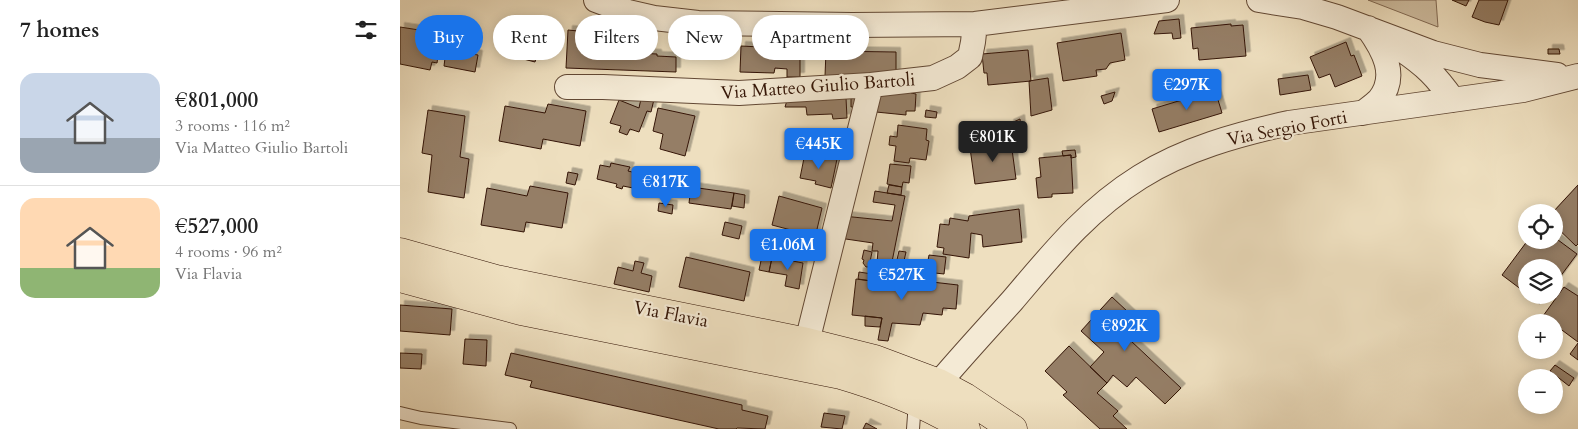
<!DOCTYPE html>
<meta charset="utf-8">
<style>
body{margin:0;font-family:Cardo,serif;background:#f2f2f2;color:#222;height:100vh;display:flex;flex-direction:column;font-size:19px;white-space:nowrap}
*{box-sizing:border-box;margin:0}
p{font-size:16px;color:#767676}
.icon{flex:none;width:28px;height:28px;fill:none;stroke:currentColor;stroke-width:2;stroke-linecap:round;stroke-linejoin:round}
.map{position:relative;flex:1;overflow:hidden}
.sheet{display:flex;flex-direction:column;background:#fff;width:400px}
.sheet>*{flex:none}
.guide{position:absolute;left:15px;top:15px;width:475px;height:45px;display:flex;gap:10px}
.tools{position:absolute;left:1118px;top:204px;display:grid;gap:10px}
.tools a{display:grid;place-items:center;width:45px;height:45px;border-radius:50%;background:#fff;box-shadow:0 2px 12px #0003;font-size:25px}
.price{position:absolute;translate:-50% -42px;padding:0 11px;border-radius:5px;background:#1a73e8;color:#fff;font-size:16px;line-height:32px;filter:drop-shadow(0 1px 2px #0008)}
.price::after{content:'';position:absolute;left:50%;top:30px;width:15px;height:11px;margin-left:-8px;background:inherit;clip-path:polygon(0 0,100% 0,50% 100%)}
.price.current{background:#222;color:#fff}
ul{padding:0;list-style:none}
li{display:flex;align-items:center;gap:15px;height:125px;padding:0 20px}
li+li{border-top:1px solid #e0e0e0}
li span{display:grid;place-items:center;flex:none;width:140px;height:100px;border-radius:15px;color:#555}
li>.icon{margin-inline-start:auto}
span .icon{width:60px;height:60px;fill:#fffc;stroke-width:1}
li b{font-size:21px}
h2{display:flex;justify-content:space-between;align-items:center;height:60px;padding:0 20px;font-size:21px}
.chip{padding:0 18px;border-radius:22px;background:#fff;box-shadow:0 2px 12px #0003;font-size:18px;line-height:45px}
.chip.current{background:#1a73e8;color:#fff}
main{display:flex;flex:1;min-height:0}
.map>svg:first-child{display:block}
.green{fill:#cebda0;stroke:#816953}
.building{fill:#957e66;stroke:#341506;filter:url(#shadow)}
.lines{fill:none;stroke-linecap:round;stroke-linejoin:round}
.service-casing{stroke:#624834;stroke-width:14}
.minor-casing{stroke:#624834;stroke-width:26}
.primary-casing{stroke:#341506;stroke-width:29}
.service{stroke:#f4ead5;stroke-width:12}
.minor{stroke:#f4ead5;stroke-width:24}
.primary{stroke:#eedfbf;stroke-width:28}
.labels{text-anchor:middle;stroke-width:4.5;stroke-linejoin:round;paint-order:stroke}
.street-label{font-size:18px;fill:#341506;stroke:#f4ead5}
</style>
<main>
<section class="sheet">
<h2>7 homes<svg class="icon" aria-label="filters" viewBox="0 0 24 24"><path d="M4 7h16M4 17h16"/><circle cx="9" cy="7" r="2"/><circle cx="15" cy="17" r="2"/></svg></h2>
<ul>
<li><span style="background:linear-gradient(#c9d6e8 65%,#9aa5b1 0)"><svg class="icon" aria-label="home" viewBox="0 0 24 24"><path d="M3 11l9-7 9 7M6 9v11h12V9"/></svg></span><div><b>€801,000</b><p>3 rooms · 116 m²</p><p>Via Matteo Giulio Bartoli</p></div></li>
<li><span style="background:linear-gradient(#ffd9b3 70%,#8fb573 0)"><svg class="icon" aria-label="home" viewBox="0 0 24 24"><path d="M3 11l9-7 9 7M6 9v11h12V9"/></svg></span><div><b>€527,000</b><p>4 rooms · 96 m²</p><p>Via Flavia</p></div></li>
</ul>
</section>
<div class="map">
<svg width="1178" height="429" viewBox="0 0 1178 429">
<defs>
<filter id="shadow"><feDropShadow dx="4.5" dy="-4.5" stdDeviation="0" flood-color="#0004"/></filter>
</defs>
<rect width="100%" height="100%" fill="#eedfbf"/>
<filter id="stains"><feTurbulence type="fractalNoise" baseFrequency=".004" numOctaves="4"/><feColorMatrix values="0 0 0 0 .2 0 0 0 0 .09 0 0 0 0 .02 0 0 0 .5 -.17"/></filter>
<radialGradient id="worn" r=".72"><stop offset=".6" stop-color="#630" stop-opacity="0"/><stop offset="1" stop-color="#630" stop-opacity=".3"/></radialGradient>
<!-- green -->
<path class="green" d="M968,0h68l2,27z"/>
<!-- building -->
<path class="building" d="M1052,0h17l-3,6z
M1079,0h29l-9,25 -14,-3 -13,-5z
M779,19l2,19 -8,1 -1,-6 -18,1 5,-13z
M110,20l34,11 -9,31 -31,-8 6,-19 -4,-1z
M831,24v2l12,-1 3,31 -47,4 -1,-12 -5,1 -2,-21z
M0,27l19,3 -1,8 22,4 -3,21 -5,-1 -2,8 -30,-6z
M168,30l10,1v3l11,1v4l17,1 29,9v4l22,1v2l19,1v15l-110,-4z
M721,33l4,27 -15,3 -4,6 -10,1 1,6 -34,5 -6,-38z
M946,42l5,14 3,-1 8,21 -27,11 -5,-13 -11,4 -9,-21z
M341,46l59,3v28h-13v-8l-12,-1 -1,5 -34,-1z
M1148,49h11l1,5h-12z
M46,50l32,5 -3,17 -31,-6z
M628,50l3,31 -43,4 -1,-12h-3l-2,-19z
M426,51l70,1v22l-71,2z
M908,75l3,15 -31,5 -2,-16z
M648,78l4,32 -21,6 -2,-35z
M511,88v5l5,1 -1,17h-9v4l-30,-3v-21z
M815,90l7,23 -63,19 -7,-23z
M464,91l-4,15 -9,1v-14z
M715,92l-3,9 -8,3 -3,-8z
M242,94l13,1 -4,17 -4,-1 -8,21 -9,-3 -3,6 -8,-3 2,-6 -11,-3 9,-23 20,8z
M388,97l58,1 1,20 -14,1 -1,-5 -25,1 -1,-8h-21z
M148,104l38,7 -6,35 -37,-7 -2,10 -42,-8 6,-35 40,7z
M258,108l37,8 -10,40 -25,-7 3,-15 -10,-3z
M28,110l37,6 -5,41 9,2 -5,39 -36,-6 4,-37 -10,-2z
M526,110l11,2 -1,6 -11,-1z
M620,119l1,8 -10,5 -2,-8z
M498,125l29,4 -1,11 3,1 -3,19 -16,-2 -1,5 -15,-2 2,-15 -7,-1 1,-9 7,1z
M611,142l5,37 -41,5 -5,-36z
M675,150l1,7 -5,1v-3l-8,1 -1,-5z
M405,153l32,6 -6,29 -16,-4 1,-3 -16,-3z
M671,155l2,38 -21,1v3l-14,1 -2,-20 5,-1 -2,-19z
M211,163l19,4 -2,4 8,2 -3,15 -10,-2 -1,3 -6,-2 1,-3 -20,-5 3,-14 10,2z
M490,164l21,2 -2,17 -6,-1 -1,5 -15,-3z
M168,172l10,2 -3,11 -9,-2z
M489,185l13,2 -1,8 -14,-2z
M1178,185v59l-2,2 -22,-21 -1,-13z
M130,186l38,7 -6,35 -36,-6 -2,10 -43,-7 6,-37 40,8z
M291,187l43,6 -3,16 -42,-6z
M475,191l30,5 -16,81 -13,-2 2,-24h-6l1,-8 -34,-5 4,-22 49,5 3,-16 -22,-3z
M334,193l11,2 -1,13 -12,-2z
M379,196l43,12 -8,34 -24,-6 1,-6 -19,-5z
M259,203l14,2 -1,9 -14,-3z
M619,209l3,33 -39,5 -1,-12 -11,-2 -2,25 -26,-4 1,-6 -7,-1 3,-23 9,1 1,-7 18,3 1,-5z
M325,222l17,4 -3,13 -17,-4z
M1154,237l23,17 -23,31v-17h-28v25l-24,-18 26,-35h26z
M464,250l8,2 -3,15h-3l-3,-4 1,-3 -2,-1z
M499,251l7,1 -3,13 -7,-1z
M529,255l17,2 -2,17 -18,-2z
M362,256l10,2 -3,14 -10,-2z
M286,257l64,15 -6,29 -65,-14z
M372,257l31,6 -4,26 -14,-3 2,-11 -18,-3z
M235,261l9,2 -3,10 11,3 -3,16 -35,-8 4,-17 15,4z
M459,272l26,4 -1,7 -26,-4z
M488,276l36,5 1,-5 7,1v5l26,3 -2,24 -13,-1 -1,7 -19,-2 -3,12 -28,-2 -4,18 -10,-1 4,-22 -30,-3 4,-36 31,4z
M1164,287l14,9v46l-35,-26z
M1129,295h18l-7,9z
M712,297l31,29 -13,14 51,48 -16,16 -29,-27 -9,10 -14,-12 -6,8 -17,-16 14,-15 -23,-21z
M0,305l52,4 -2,26 -50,-4z
M465,316l17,2 -2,9 -15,-1z
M65,339l22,1 -1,26 -23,-2z
M1178,343v17l-8,-6z
M669,346l38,37 -10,10 21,18 -5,5 14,13h-27l-37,-34 4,-3 -22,-21z
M0,353l22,1 -1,15 -21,-1z
M111,353l231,52v5l26,6 -3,13 -28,-1 -1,1h-17l-189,-42 2,-6 -27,-6z
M1155,365l19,13 -5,8 -19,-15z
M424,413l21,3 -3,13 -21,-2z
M466,423l11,6h-14z"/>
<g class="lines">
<!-- service casing -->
<g class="service-casing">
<path id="service" d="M0,413l21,5 89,11
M513,429l2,-27"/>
</g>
<!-- minor casing -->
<g class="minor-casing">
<path id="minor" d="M196,0l32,12 26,6 44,5 154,2 123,-1 192,-24
M859,0l44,7 34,10 96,36 47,12 77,10
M1001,49c25,17 35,27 52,51
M167,87h36l136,6 132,-8 62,-7 24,-11 13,-10 3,-15 2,-18
M963,113c5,-4 11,-8 16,-13 20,-24 4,-51 -11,-72
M407,342l64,-257
M525,392h5l4,-3c25,-30 52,-59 78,-88 40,-47 75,-91 128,-124 44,-28 99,-43 149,-54l234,-33 55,-14"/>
</g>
<!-- primary casing -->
<g class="primary-casing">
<path id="primary" d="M0,252l96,27 311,63 68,17 64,24 26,14 48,32
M0,278l121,33 320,64c44,13 86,29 125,54"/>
</g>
<!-- service -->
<use href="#service" class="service"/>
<!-- minor -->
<use href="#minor" class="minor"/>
<!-- primary -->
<use href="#primary" class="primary"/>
</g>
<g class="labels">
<!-- street labels -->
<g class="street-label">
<text transform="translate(418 86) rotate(-4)" y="6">Via Matteo Giulio Bartoli</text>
<text transform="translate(887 128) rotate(-11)" y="6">Via Sergio Forti</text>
<text transform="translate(271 314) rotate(11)" y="6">Via Flavia</text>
</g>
</g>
<rect width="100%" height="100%" filter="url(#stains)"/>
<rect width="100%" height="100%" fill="url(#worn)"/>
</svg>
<div class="tools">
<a><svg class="icon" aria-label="locate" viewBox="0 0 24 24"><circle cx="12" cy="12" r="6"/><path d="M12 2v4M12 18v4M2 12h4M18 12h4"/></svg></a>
<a><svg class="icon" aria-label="layers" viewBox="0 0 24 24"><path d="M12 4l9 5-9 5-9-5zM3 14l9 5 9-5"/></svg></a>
<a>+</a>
<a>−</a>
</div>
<b class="price" style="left:787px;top:111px">€297K</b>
<b class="price current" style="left:593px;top:163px">€801K</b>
<b class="price" style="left:419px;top:170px">€445K</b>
<b class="price" style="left:266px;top:208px">€817K</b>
<b class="price" style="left:388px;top:271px">€1.06M</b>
<b class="price" style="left:502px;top:301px">€527K</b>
<b class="price" style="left:725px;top:352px">€892K</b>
<div class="guide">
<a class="chip current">Buy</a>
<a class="chip">Rent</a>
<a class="chip">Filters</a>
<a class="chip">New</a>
<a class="chip">Apartment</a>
</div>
</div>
</main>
